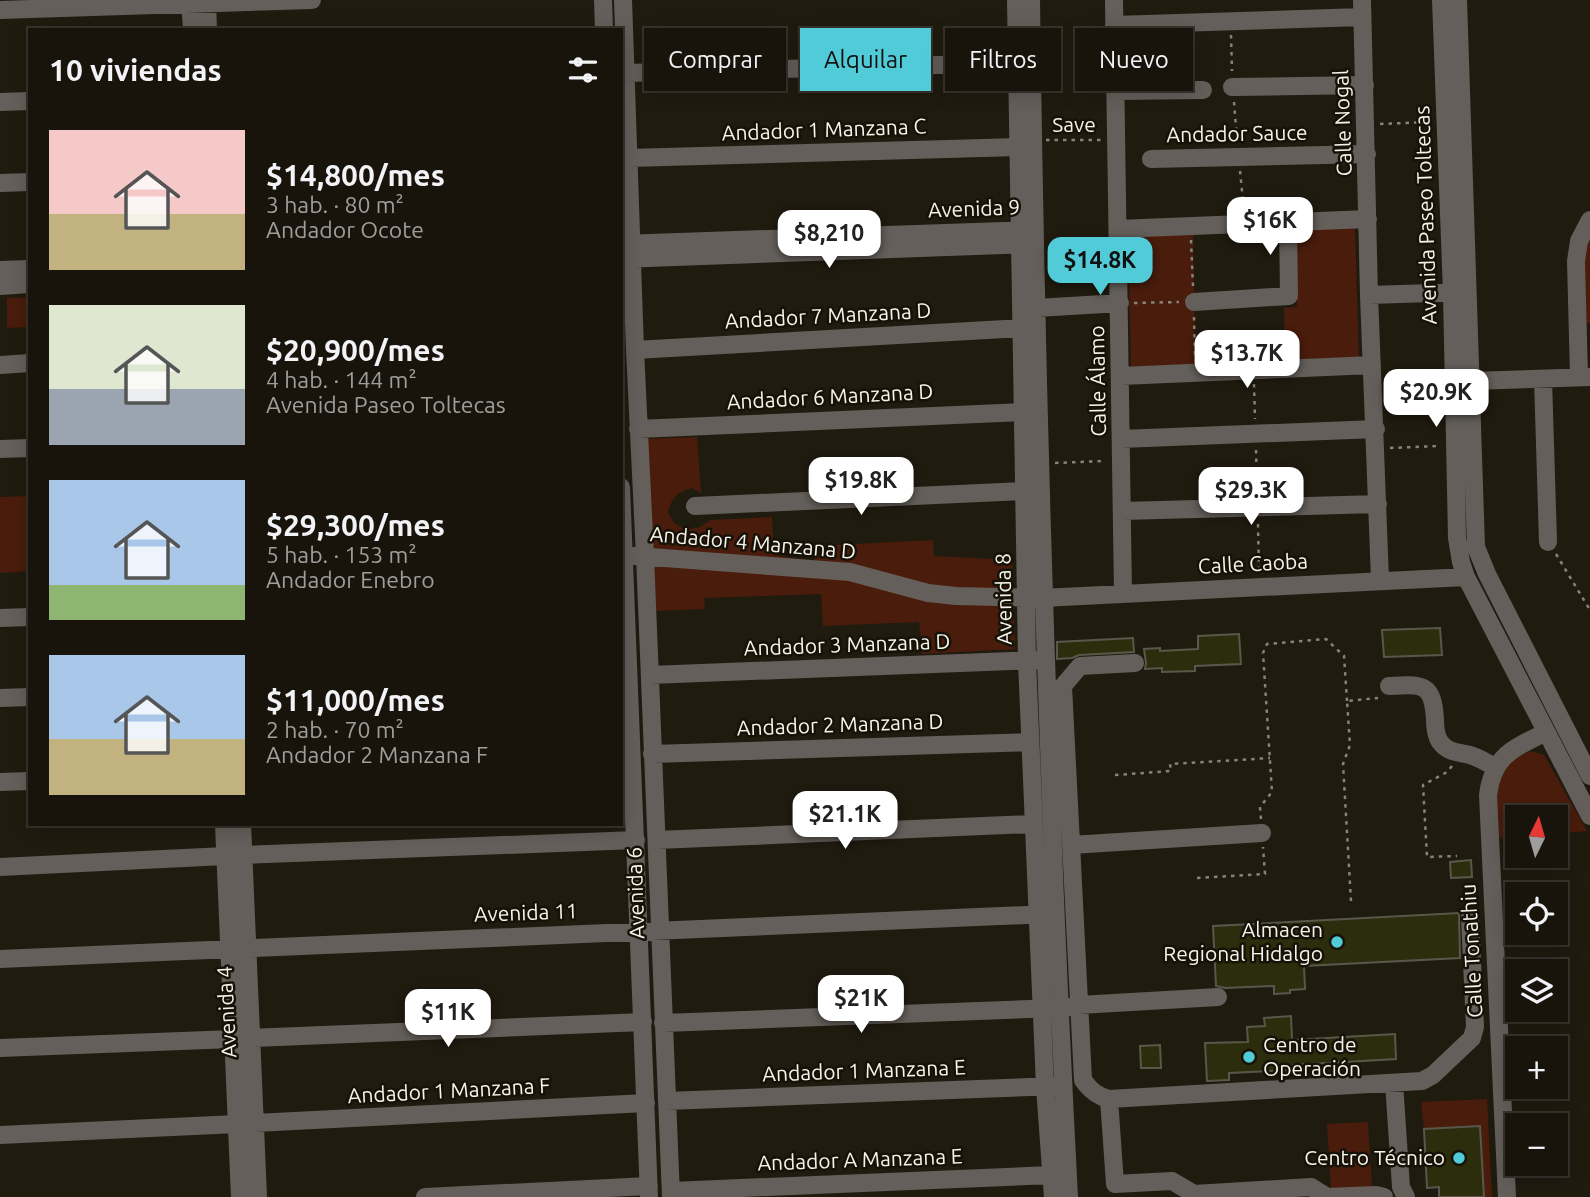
<!DOCTYPE html>
<html lang="es">
<meta charset="utf-8">
<style>
body{margin:0;font-family:Ubuntu,sans-serif;background:#252119;color:#f1f3f6;height:100vh;display:flex;flex-direction:column;font-size:26px;white-space:nowrap}
*{box-sizing:border-box;margin:0}
p{font-size:23px;color:#9f9e9d}
.icon{flex:none;width:38px;height:38px;fill:none;stroke:currentColor;stroke-width:2;stroke-linecap:round;stroke-linejoin:round}
.map{position:relative;flex:1;overflow:hidden}
.panel{position:absolute;left:28px;top:28px;width:595px;height:798px;display:flex;flex-direction:column;background:#18140b;border-radius:0px;box-shadow:0 4px 18px #0003,0 0 0 2px #36332c}
.panel>*{flex:none}
.top-card{position:absolute;left:644px;top:28px;width:665px;height:63px;display:flex;gap:14px}
.needle{width:46px;rotate:5deg}
.fabs{position:absolute;left:1505px;top:805px;display:grid;gap:14px}
.fabs a{display:grid;place-items:center;width:63px;height:63px;border-radius:0px;background:#18140b;box-shadow:0 4px 18px #0003,0 0 0 2px #36332c;font-size:35px}
.price{position:absolute;translate:-50% -60px;padding:0 16px;border-radius:14px;background:#fff;color:#222;font-size:23px;line-height:46px;filter:drop-shadow(0 2px 4px #0008)}
.price::after{content:'';position:absolute;left:50%;top:42px;width:21px;height:16px;margin-left:-10px;background:inherit;clip-path:polygon(0 0,100% 0,50% 100%)}
.price.on{background:#52cbd8;color:#111}
ul{padding:0;list-style:none}
li{display:flex;align-items:center;gap:21px;height:175px;padding:0 21px}
li span{display:grid;place-items:center;flex:none;width:196px;height:140px;border-radius:0px;color:#555}
li>.icon{margin-inline-start:auto}
span .icon{width:84px;height:84px;fill:#fffc;stroke-width:1}
li b{font-size:30px}
h2{display:flex;justify-content:space-between;align-items:center;height:84px;padding:0 21px;font-size:30px}
.chip{padding:0 24px;border-radius:0px;background:#18140b;box-shadow:0 4px 18px #0003,0 0 0 2px #36332c;font-size:24px;line-height:63px}
.chip.on{background:#52cbd8;color:#111}
.map>svg:first-child{display:block}
.green{fill:#4a1c0b}
.building{fill:#2c2d0c;stroke:#57584b;stroke-width:2}
.lines{fill:none;stroke-linecap:round;stroke-linejoin:round}
.path{stroke:#878379;stroke-width:2.5;stroke-dasharray:3.5 5;stroke-linecap:butt}
.minor{stroke:#645f5a;stroke-width:18}
.poi-dot{fill:#52cbd8;stroke:#161207;stroke-width:2.5}
.labels{text-anchor:middle;stroke-width:5;stroke-linejoin:round;paint-order:stroke}
.street-label{font-size:21px;fill:#f6f3eb;stroke:#161207}
.poi-label{font-size:21px;fill:#f6f3eb;stroke:#161207;text-anchor:end}
</style>
<div class="map">
<svg width="1590" height="1197" viewBox="0 0 1590 1197">
<rect width="100%" height="100%" fill="#201b0f"/>
<!-- green -->
<path class="green" d="M1355,226l4,136 -74,2 -1,-56 13,-1 -3,-79z
M1193,234l2,134 -64,2 -3,-135z
M1590,235v88h-5l-2,-70z
M30,297v30l-23,1v-30z
M697,437l4,56 -9,-5c-15,4 -20,10 -24,24l6,11 12,7 14,-3 11,-7 61,-3 2,38 40,6v-15l119,-6 1,16 78,4 3,89 -93,5 -3,-32 -96,4 -2,-32 -117,4 1,11 -53,2 -5,-172z
M30,496v75l-30,2v-76z
M1530,751l14,4 43,76 -31,3v-17h-39v19l-20,2c-1,-20 -7,-49 5,-68 6,-9 19,-14 28,-19z
M1487,1099l5,98h-8l-4,-71 -56,3 -3,-27z
M1368,1122l4,65 -41,2 -4,-65z"/>
<!-- building -->
<path class="building" d="M1440,628l2,27 -58,2 -2,-27z
M1239,634l2,30 -46,2v5l-33,1v-4l-17,1 1,-6 -2,-14 16,-1v3l38,-2v-13z
M1133,638l1,14 -55,3 -7,3 -15,1v-17z
M1471,860l1,17 -21,1 -1,-16z
M1459,913l1,45 -156,8 1,23 -15,1v3l-16,1v-8l-49,2 -9,-2 -3,-60z
M1291,1016l1,24 103,-6 1,25 -103,6v5l-64,3v7l-22,1 -2,-38 43,-1 -1,-15 18,-1 -1,-8z
M1160,1045l1,23h-20l-1,-22z
M1480,1126l4,71h-45v-10l-12,1 -3,-59z"/>
<g class="lines">
<!-- path -->
<path class="path" d="M1231,35l1,36
M1234,102l3,38
M1380,124l49,-2
M1046,140h57
M1240,171l4,39
M1191,240l2,46
M1134,303l45,-1
M1194,317l1,42
M1254,384l1,35
M1390,448l49,-2
M1256,450l1,43
M1055,463l49,-2
M1258,524l1,49
M1556,554l34,56
M1452,766l-5,6 -24,13 4,72 30,-1
M1115,775l56,-4 -1,-7 100,-6
M1261,819l-1,-12 12,-15 -9,-139 4,-9 59,-5 18,17 3,45
M1197,878l68,-4 -2,-27
M1351,901l-8,-137 7,-19 -3,-44 31,-3"/>
<!-- minor -->
<path class="minor" d="M190,0l2,30
M207,0l1,30
M603,0l1,30
M623,0l12,350 10,206 26,641
M1016,0l11,661 18,426 8,110
M1031,0c5,399 17,798 38,1197
M1114,0l9,594
M1362,0l7,295 11,285
M1441,0l11,293 5,245 4,24 5,15 124,239
M1458,0l18,547 11,27 103,202
M0,10l312,-10
M1114,25l248,-8
M626,73l392,-10
M1232,87l133,-2
M1116,91l87,-1
M0,102l30,-1
M629,158l390,-11
M1151,159l216,-5
M0,183l30,-1
M1118,229l250,-10
M621,244l411,-14
M621,259l409,-15
M0,270l30,-1
M0,286l30,-2
M1369,295l94,-3
M1194,302l95,-6 -1,-74
M1037,308l83,-5
M635,350l388,-22
M0,365l30,-2
M1121,376l251,-11
M1579,377l-3,-116 3,-20 11,-21
M1543,379l5,163
M1470,381l120,-4
M638,429l385,-17
M1121,439l255,-10
M0,449l30,-1
M621,487l28,710
M695,506l330,-15
M1122,511l256,-7
M624,555l226,17 78,21 28,3 86,2 424,-21
M0,618l30,-1
M1135,663l-55,3 -17,20 20,394c7,10 14,16 26,19l313,-18 11,-6 39,-37 3,-11 -5,-110
M650,675l389,-15
M1389,686c34,-2 44,-3 46,34 0,8 1,16 5,22 8,11 19,10 30,13 8,2 17,8 25,12
M0,698l30,-1
M652,754l378,-12
M0,782l30,-1
M224,824l16,373
M242,824l16,373
M657,840l375,-16
M1071,845l191,-12
M243,855l393,-15
M0,867l225,-11
M0,959l1049,-45
M663,1023l395,-15 21,-3 139,-8
M251,1038l392,-16
M0,1048l233,-9
M1394,1083l7,104 5,10
M1109,1099l6,85 57,-3 22,13 117,-7 16,10 49,-2 8,2
M667,1101l389,-15
M255,1123l391,-20
M0,1135l237,-11
M671,1191l380,-16
M425,1197l224,-11
M1507,1197l-19,-402c5,-40 25,-46 58,-63"/>
</g>
<!-- markers -->
<g class="poi-dot">
<circle cx="1337" cy="942" r="7"/>
<circle cx="1249" cy="1057" r="7"/>
<circle cx="1459" cy="1158" r="7"/>
</g>
<g class="labels">
<!-- street labels -->
<g class="street-label">
<text transform="translate(1343 123) rotate(-92)" y="7">Calle Nogal</text>
<text x="1074" y="132">Save</text>
<text transform="translate(824 130) rotate(-2)" y="7">Andador 1 Manzana C</text>
<text transform="translate(1237 134) rotate(-1)" y="7">Andador Sauce</text>
<text transform="translate(974 209) rotate(-2)" y="7">Avenida 9</text>
<text transform="translate(1426 215) rotate(-92)" y="7">Avenida Paseo Toltecas</text>
<text transform="translate(828 316) rotate(-3)" y="7">Andador 7 Manzana D</text>
<text transform="translate(1098 381) rotate(-91)" y="7">Calle Álamo</text>
<text transform="translate(830 397) rotate(-3)" y="7">Andador 6 Manzana D</text>
<text transform="translate(753 543) rotate(5)" y="7">Andador 4 Manzana D</text>
<text transform="translate(1253 564) rotate(-3)" y="7">Calle Caoba</text>
<text transform="translate(1004 599) rotate(-91)" y="7">Avenida 8</text>
<text transform="translate(847 645) rotate(-2)" y="7">Andador 3 Manzana D</text>
<text transform="translate(840 725) rotate(-2)" y="7">Andador 2 Manzana D</text>
<text transform="translate(636 893) rotate(-92)" y="7">Avenida 6</text>
<text transform="translate(526 913) rotate(-2)" y="7">Avenida 11</text>
<text transform="translate(1472 951) rotate(-93)" y="7">Calle Tonathiu</text>
<text transform="translate(227 1012) rotate(-93)" y="7">Avenida 4</text>
<text transform="translate(864 1071) rotate(-2)" y="7">Andador 1 Manzana E</text>
<text transform="translate(449 1091) rotate(-3)" y="7">Andador 1 Manzana F</text>
<text transform="translate(860 1160) rotate(-2)" y="7">Andador A Manzana E</text>
</g>
<!-- poi labels -->
<g class="poi-label">
<text x="1323" y="937">Almacen<tspan x="1323" dy="24">Regional Hidalgo</tspan></text>
<text x="1263" y="1052" text-anchor="start">Centro de<tspan x="1263" dy="24">Operación</tspan></text>
<text x="1445" y="1165">Centro Técnico</text>
</g>
</g>
</svg>
<div class="fabs">
<a><svg class="needle" viewBox="-14 -14 28 28"><path d="M0-13l5 13h-10z" fill="#e53935"/><path d="M0 13l5-13h-10z" fill="#9f9e9d"/></svg></a>
<a><svg class="icon" aria-label="locate" viewBox="0 0 24 24"><circle cx="12" cy="12" r="6"/><path d="M12 2v4M12 18v4M2 12h4M18 12h4"/></svg></a>
<a><svg class="icon" aria-label="layers" viewBox="0 0 24 24"><path d="M12 4l9 5-9 5-9-5zM3 14l9 5 9-5"/></svg></a>
<a>+</a>
<a>−</a>
</div>
<b class="price" style="left:1270px;top:257px">$16K</b>
<b class="price" style="left:829px;top:270px">$8,210</b>
<b class="price on" style="left:1100px;top:297px">$14.8K</b>
<b class="price" style="left:1247px;top:390px">$13.7K</b>
<b class="price" style="left:1436px;top:429px">$20.9K</b>
<b class="price" style="left:861px;top:517px">$19.8K</b>
<b class="price" style="left:1251px;top:527px">$29.3K</b>
<b class="price" style="left:845px;top:851px">$21.1K</b>
<b class="price" style="left:861px;top:1035px">$21K</b>
<b class="price" style="left:448px;top:1049px">$11K</b>
<div class="top-card">
<a class="chip">Comprar</a>
<a class="chip on">Alquilar</a>
<a class="chip">Filtros</a>
<a class="chip">Nuevo</a>
</div>
<section class="panel">
<h2>10 viviendas<svg class="icon" aria-label="filters" viewBox="0 0 24 24"><path d="M4 7h16M4 17h16"/><circle cx="9" cy="7" r="2"/><circle cx="15" cy="17" r="2"/></svg></h2>
<ul>
<li><span style="background:linear-gradient(#f6c9c9 60%,#c2b280 0)"><svg class="icon" aria-label="home" viewBox="0 0 24 24"><path d="M3 11l9-7 9 7M6 9v11h12V9"/></svg></span><div><b>$14,800/mes</b><p>3 hab. · 80 m²</p><p>Andador Ocote</p></div></li>
<li><span style="background:linear-gradient(#dfe7d0 60%,#9aa5b1 0)"><svg class="icon" aria-label="home" viewBox="0 0 24 24"><path d="M3 11l9-7 9 7M6 9v11h12V9"/></svg></span><div><b>$20,900/mes</b><p>4 hab. · 144 m²</p><p>Avenida Paseo Toltecas</p></div></li>
<li><span style="background:linear-gradient(#a9c7e8 75%,#8fb573 0)"><svg class="icon" aria-label="home" viewBox="0 0 24 24"><path d="M3 11l9-7 9 7M6 9v11h12V9"/></svg></span><div><b>$29,300/mes</b><p>5 hab. · 153 m²</p><p>Andador Enebro</p></div></li>
<li><span style="background:linear-gradient(#a9c7e8 60%,#c2b280 0)"><svg class="icon" aria-label="home" viewBox="0 0 24 24"><path d="M3 11l9-7 9 7M6 9v11h12V9"/></svg></span><div><b>$11,000/mes</b><p>2 hab. · 70 m²</p><p>Andador 2 Manzana F</p></div></li>
</ul>
</section>
</div>
